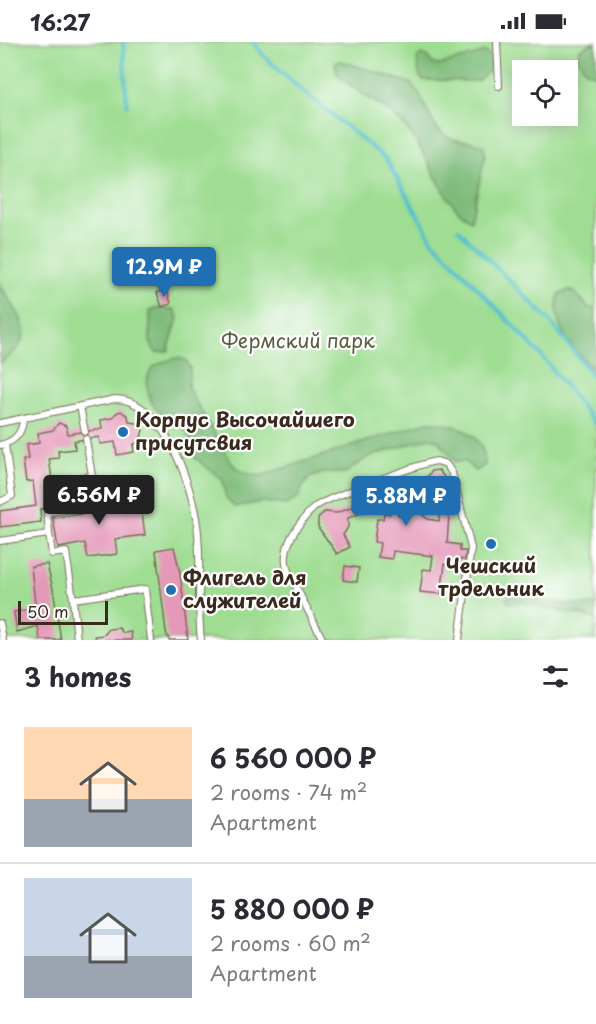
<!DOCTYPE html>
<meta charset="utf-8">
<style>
body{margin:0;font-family:"Playpen Sans",sans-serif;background:#f7f7f7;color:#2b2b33;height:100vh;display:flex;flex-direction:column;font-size:22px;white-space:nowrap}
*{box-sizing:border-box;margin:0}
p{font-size:20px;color:#7c7c81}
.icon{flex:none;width:33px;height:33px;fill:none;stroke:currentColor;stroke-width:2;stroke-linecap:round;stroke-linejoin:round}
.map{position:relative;height:598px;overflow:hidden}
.side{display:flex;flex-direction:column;background:#fff;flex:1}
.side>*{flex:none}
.fabs{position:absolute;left:512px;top:18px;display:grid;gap:12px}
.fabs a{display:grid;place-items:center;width:66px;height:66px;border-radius:0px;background:#fff;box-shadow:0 3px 15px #0003;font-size:30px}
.scale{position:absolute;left:18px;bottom:15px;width:90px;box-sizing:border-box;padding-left:6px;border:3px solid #3b2a1e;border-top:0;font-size:16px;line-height:21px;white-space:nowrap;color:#3b2a1e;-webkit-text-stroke:4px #fff;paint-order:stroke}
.price{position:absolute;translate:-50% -51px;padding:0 14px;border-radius:6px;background:#1f6fb2;color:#fff;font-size:20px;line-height:39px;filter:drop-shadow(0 2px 3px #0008)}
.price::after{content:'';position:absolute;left:50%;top:36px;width:18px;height:14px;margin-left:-9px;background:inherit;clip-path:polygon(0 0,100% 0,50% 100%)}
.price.selected{background:#222;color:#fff}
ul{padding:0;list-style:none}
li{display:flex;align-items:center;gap:18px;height:150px;padding:0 24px}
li+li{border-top:2px solid #e1e1e2}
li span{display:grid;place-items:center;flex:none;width:168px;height:120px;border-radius:0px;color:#555}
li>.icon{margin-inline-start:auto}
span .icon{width:72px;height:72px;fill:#fffc;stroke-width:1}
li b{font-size:26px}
h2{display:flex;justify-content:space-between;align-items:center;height:72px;padding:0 24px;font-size:26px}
.status{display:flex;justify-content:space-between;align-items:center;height:42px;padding:0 30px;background:#fff;direction:ltr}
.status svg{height:16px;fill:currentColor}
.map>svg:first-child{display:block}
.green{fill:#9fdd92;stroke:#6d8458;stroke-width:1.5;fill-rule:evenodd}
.forest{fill:#7fbc7c;stroke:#5d734d;stroke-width:1.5}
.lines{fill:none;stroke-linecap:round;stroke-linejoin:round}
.stream{stroke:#53c0c9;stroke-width:4}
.building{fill:#e599b9;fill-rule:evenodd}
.lane-casing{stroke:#7b6d5d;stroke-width:8}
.lane{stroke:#fff;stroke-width:6}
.poi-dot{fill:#1f6fb2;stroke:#fff;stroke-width:2}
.labels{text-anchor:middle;stroke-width:4.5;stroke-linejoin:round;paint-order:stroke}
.park-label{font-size:20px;fill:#596041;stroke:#fff}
.poi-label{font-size:20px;font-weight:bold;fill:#3b2a1e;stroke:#fff;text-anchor:start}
</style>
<div class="status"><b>16:27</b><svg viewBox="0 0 49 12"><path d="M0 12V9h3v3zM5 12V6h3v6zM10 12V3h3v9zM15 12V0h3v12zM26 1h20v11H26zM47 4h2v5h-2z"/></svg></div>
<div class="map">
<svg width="596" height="598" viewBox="0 0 596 598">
<rect width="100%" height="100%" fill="#fff"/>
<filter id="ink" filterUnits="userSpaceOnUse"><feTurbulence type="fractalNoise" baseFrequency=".0167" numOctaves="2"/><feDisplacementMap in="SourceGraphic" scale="12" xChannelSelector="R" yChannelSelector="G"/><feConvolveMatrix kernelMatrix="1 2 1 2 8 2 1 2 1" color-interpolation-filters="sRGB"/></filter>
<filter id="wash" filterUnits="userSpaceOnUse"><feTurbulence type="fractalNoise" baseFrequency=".008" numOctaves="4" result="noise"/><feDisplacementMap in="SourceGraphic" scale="24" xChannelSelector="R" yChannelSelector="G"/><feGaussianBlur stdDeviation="1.35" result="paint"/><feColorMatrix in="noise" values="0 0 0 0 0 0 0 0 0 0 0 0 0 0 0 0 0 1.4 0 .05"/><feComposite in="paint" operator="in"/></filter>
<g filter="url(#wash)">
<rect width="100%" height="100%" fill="#f2e9d1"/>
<!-- green -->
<path class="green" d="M0,0h596v598h-596zM522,28h45v46h-45z"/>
<!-- forest -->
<path class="forest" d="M592,1l4,2v30l-10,-4 -9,-13 3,-9z
M486,10l7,6 -3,12 -13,11 -54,-1 -4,-5 -2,-17 4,-4 6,2 6,8 6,1z
M341,19l69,22c16,13 16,38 33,51 12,10 29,4 41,12l1,10 -14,64c-29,-14 -44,-73 -70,-98 -18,-19 -45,-29 -64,-48l-2,-11z
M0,242c20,35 42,50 0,80z
M569,248l8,4 12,14 7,1v65c-20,-23 -47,-46 -37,-80z
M155,266l19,1 4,9 -10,33 -12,2 -6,-11v-31z
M177,316l9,2 4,8 -2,20 43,74c8,11 16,12 29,14l167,-54c26,0 59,11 58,43l-9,6 -12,-10 -9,1 -17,-22 -9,-2 -61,19 -23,16h-22l-14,5 -6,8 -5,12 -12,7 -24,-3 -27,5 -9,-9 -4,-19 -28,-22c-2,-9 -2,-18 -8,-26 -8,-9 -19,-12 -27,-19 -11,-10 -18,-35 -4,-46 6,-4 15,-6 22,-8z
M509,554c29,3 57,10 87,9v14l-74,-17 -13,1 -3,-3z"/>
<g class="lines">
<!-- stream -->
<path class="stream" d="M123,0l4,63
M253,0l11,14 35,32 87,71 46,81 109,115 55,70
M458,187l92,92 46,59"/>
</g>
<g id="blocks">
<!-- building -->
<path class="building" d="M167,247l4,15 -9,3 -5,-14z
M121,369l7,5 1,6 8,1 6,7 -3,11 -7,4 1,7 -17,3 -2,-13 -15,2 -1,-7 -25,4 1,8 -17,2 1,7 -10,1 3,20 -5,1 3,28 -10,1 1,13 -41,5v-16l36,-5 -3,-25 -7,1 -3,-22 5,-1 -2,-14 13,-2 -1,-10 15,-3 6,-7 7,3 2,8 34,-5 -1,-9 12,-2 3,-5z
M439,428l5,7 -1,6 7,19 -3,41 13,2v6h6l-1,9 -7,-1v6l-13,-1 -4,30 -21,-2 3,-23 8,1 2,-14 -40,-5 -1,8 -14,-2 2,-14 -6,-1 3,-23h6l1,-6 6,1 1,-13 -43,17v9l-5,8 7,12 -13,7 -19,-27v-9l6,-6 13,1 51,-20 5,-7 8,1 26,-10 5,-6zM430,443l6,2 5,15 -2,19 -12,-2 -8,-8 -10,6 -11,-2 1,-13 6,-7z
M132 445a7 7 0 1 1 14 0a7 7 0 1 1-14 0Z
M108,452l2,16 31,-5 4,30 -30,4 2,15 -29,4 -3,-15 -27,5 -5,-30 28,-4 -2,-15z
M174,505l6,26 8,67h-19l-3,-8 -10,-82z
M47,522l6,25 8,51h-21l-2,-14 -21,6 -3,-20 13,-2v4l9,-2 -5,-46z
M345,524l14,2 -2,14 -14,-2z
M119,586l4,5 8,-1 1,8h-36l-1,-4 9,-1 5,-6z"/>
</g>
</g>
<g filter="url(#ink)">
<use href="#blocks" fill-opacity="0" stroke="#7b6d5d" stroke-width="1.5"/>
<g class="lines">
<!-- lane casing -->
<g class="lane-casing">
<path id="lane" d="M497,0l2,44
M80,364l5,26
M0,381l115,-24c51,0 80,94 83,135 3,35 -1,71 3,106
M0,403c14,-3 22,-11 23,-25
M0,460l12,-6 -7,-52
M49,492l-2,-22 26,-3 -4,-30 23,-3 -6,-37
M0,499l49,-7 3,20 14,-2 7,47
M0,581l3,17
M77,598l-4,-41 72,-10 6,51
M323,598l-35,-69c-9,-22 10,-49 27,-64 7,-7 109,-45 122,-46l9,3 6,9 19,75 -12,92"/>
</g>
<!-- lane -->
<use href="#lane" class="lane"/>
</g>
</g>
<!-- markers -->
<g class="poi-dot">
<circle cx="123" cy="390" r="6"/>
<circle cx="491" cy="502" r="6"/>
<circle cx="171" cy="548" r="6"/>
</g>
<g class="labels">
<!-- park labels -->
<g class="park-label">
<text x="298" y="306">Фермский парк</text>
</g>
<!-- poi labels -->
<g class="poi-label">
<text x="135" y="385">Корпус Высочайшего<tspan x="135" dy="23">присутсвия</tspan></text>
<text x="491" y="531" text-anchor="middle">Чешский<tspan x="491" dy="23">трдельник</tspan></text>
<text x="183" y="543">Флигель для<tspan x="183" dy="23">служителей</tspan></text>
</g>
</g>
</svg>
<div class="fabs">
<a><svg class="icon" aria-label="locate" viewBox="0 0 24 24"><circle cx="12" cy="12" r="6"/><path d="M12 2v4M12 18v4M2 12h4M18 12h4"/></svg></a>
</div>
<div class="scale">50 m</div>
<b class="price" style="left:164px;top:256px">12.9M ₽</b>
<b class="price selected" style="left:99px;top:484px">6.56M ₽</b>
<b class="price" style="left:406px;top:485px">5.88M ₽</b>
</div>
<section class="side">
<h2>3 homes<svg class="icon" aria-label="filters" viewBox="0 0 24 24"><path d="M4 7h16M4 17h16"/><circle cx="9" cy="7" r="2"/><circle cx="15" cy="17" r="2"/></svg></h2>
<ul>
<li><span style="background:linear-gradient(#ffd9b3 60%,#9aa5b1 0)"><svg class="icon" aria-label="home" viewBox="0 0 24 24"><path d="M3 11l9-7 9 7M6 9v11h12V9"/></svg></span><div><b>6 560 000 ₽</b><p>2 rooms · 74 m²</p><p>Apartment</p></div></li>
<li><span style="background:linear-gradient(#c9d6e8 65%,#9aa5b1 0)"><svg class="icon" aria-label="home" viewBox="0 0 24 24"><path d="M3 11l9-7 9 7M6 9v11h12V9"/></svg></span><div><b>5 880 000 ₽</b><p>2 rooms · 60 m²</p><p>Apartment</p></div></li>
</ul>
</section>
